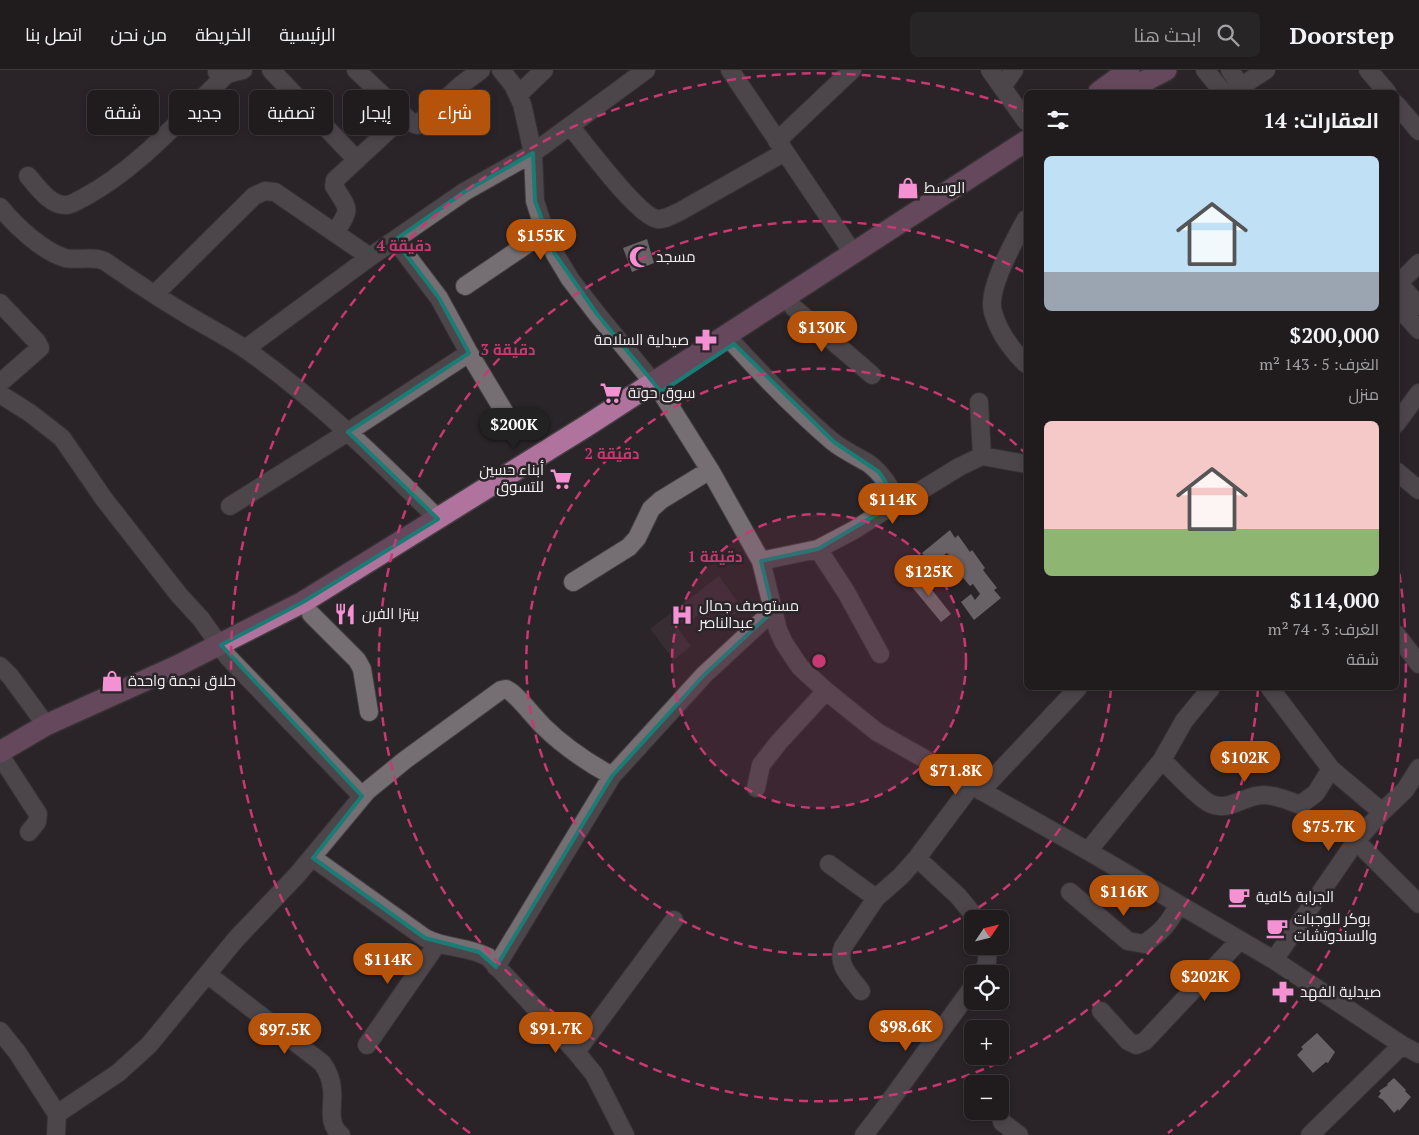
<!DOCTYPE html>
<html lang="ar">
<meta charset="utf-8">
<style>
body{margin:0;font-family:"PT Serif",Cairo,serif;background:#282527;color:#f1f3f6;direction:rtl;height:100vh;display:flex;flex-direction:column;font-size:19px;white-space:nowrap}
*{box-sizing:border-box;margin:0}
p{font-size:16px;color:#a2a1a4}
.icon{flex:none;width:28px;height:28px;fill:none;stroke:currentColor;stroke-width:2;stroke-linecap:round;stroke-linejoin:round}
.map{position:relative;flex:1;overflow:hidden;direction:ltr}
.panel{position:absolute;left:1024px;top:20px;width:375px;height:600px;display:flex;flex-direction:column;background:#201c1e;border-radius:8px;box-shadow:0 2px 8px #0003,0 0 0 1px #3d3a3c;direction:rtl}
.panel>*{flex:none}
.top-card{position:absolute;left:15px;top:20px;width:475px;height:45px;direction:rtl;display:flex;gap:10px}
.needle{width:32px;rotate:55deg}
.fabs{position:absolute;left:964px;top:840px;display:grid;gap:10px}
.fabs a{display:grid;place-items:center;width:45px;height:45px;border-radius:8px;background:#201c1e;box-shadow:0 2px 8px #0003,0 0 0 1px #3d3a3c;font-size:25px}
.price{position:absolute;translate:-50% -42px;padding:0 11px;border-radius:18px;background:#b45309;color:#fff;font-size:16px;line-height:32px;filter:drop-shadow(0 1px 2px #0008)}
.price::after{content:'';position:absolute;left:50%;top:30px;width:15px;height:11px;margin-left:-8px;background:inherit;clip-path:polygon(0 0,100% 0,50% 100%)}
.price.current{background:#222;color:#fff}
ul{padding:0;list-style:none}
li{display:grid;align-content:center;gap:10px;height:265px;padding:0 20px}
li span{display:grid;place-items:center;height:155px;border-radius:8px;color:#555}
li>.icon{margin-inline-start:auto}
span .icon{width:90px;height:90px;fill:#fffc;stroke-width:1}
li b{font-size:21px}
h2{display:flex;justify-content:space-between;align-items:center;height:60px;padding:0 20px;font-size:21px}
.pill{padding:0 18px;border-radius:8px;background:#201c1e;box-shadow:0 2px 8px #0003,0 0 0 1px #3d3a3c;font-size:18px;line-height:45px}
.pill.current{background:#b45309;color:#fff}
header{display:flex;align-items:center;gap:30px;box-sizing:border-box;height:70px;padding:0 25px;background:#201c1e;border-bottom:1px solid #3d3a3c}
header strong{font-size:24px}
nav{display:flex;gap:28px;margin-inline-start:auto;font-size:18px}
.search{width:350px;height:45px;background:#282527;display:flex;align-items:center;gap:12px;box-sizing:border-box;padding:0 18px;border-radius:8px;color:#a2a1a4;font-size:19px}
.map>svg:first-child{display:block}
.built{fill:#372d33}
.building{fill:#b4adb1}
.lines{fill:none;stroke-linecap:round;stroke-linejoin:round}
.minor-casing{stroke:#444042;stroke-width:20}
.major-casing{stroke:#444042;stroke-width:24}
.minor{stroke:#756f73;stroke-width:18}
.major{stroke:#b0739d;stroke-width:21}
.marked{fill:none;stroke:#1a7c75;stroke-width:4;stroke-linejoin:round}
.ring{fill:none;stroke:#c93872;stroke-width:2.5;stroke-dasharray:9 6}
.labels{text-anchor:middle;stroke-width:5;stroke-linejoin:round;paint-order:stroke}
.poi-label{font-size:15px;fill:#f2eff1;stroke:#2a2528;text-anchor:start}
.centre{fill:#c93872;stroke:#2a2528;stroke-width:2.5}
.ring-label{font-size:15px;text-anchor:middle;font-weight:bold;fill:#c93872;stroke:#2a2528;stroke-width:5;stroke-linejoin:round;paint-order:stroke}
</style>
<header>
<strong>Doorstep</strong>
<div class="search"><svg class="icon" aria-label="search" viewBox="0 0 24 24"><circle cx="10" cy="10" r="6"/><path d="M15 15l6 6"/></svg>ابحث هنا</div>
<nav><a>الرئيسية</a><a>الخريطة</a><a>من نحن</a><a>اتصل بنا</a></nav>
</header>
<div class="map">
<svg width="1419" height="1065" viewBox="0 0 1419 1065">
<rect width="100%" height="100%" fill="#2a2528"/>
<!-- built -->
<path class="built" d="M719,506l23,33 -17,11 -14,-20 -11,8 2,4 -12,9 -3,-2 -11,7 15,20 -17,14 -24,-31z"/>
<!-- building -->
<path class="building" d="M647,169l7,24 -22,9 -9,-24z
M950,460l5,8 3,-3 12,17 2,-2 13,18 -2,2 14,18 -3,2 7,8 -27,22 -13,-18 10,-8 4,6 5,-6 -7,-10 -3,2 -21,-25 3,-2 -5,-6 -6,4 2,3 -10,8 -11,-15z
M918,502l33,42 -10,8 -34,-41z
M1317,963l18,19 -7,11 -2,-1 -13,11 -16,-18 6,-6 -2,-2z
M1394,1008l12,12 -1,1 6,6 -12,14 -1,-2 -4,4 -11,-13 -5,-3 3,-4 -2,-2 9,-6 -1,-1z"/>
<g class="lines">
<!-- minor casing -->
<g class="minor-casing">
<path id="minor" d="M271,0l86,90
M356,0l56,53 5,2 44,-40 20,-15
M501,0l12,15 9,19 11,49 2,48 10,31 10,22 15,25 27,35 64,78 49,78 51,91 17,69 6,13 16,24 26,24 51,41 211,119 186,109 128,85 17,9
M730,0l123,183
M990,0l36,51
M1205,0l18,22
M1230,0l14,22
M1368,0l19,22
M217,2l10,2 16,-4
M1002,17l12,-17
M1240,17l26,-17
M518,25l26,-25
M1396,34l23,27
M570,56c15,18 67,89 87,93 7,1 15,-4 22,-7l106,-60
M777,71l75,-71
M28,106c9,10 22,30 38,29 6,0 12,-5 17,-7 56,-30 99,-81 144,-124
M0,137c16,19 42,44 65,51 13,3 31,-3 41,4 26,18 53,36 80,52 21,13 44,24 65,39 68,49 128,107 187,166
M1026,149c-11,21 -40,71 -33,93 5,19 19,38 33,52
M335,163c16,-26 15,-21 -1,-47l1,-6 69,-64
M395,170l44,58 30,55 42,70
M1396,210l23,26
M1399,213l20,-20
M465,216l80,-54
M155,224l99,-98 11,-5 10,1 95,65
M0,233l37,39 3,6 -40,35
M1396,235l23,25
M793,237l79,68
M734,274c31,34 63,67 98,97 11,9 24,15 36,22 14,10 22,24 30,39
M245,279l125,-92 94,-65 69,-39 113,-83
M0,324l30,19 32,25 42,61 75,96 22,24 27,38 134,139
M979,332l3,54
M1396,354l23,-31
M1396,401l23,19
M230,436l118,-74 121,-79
M818,479l28,43 34,62
M761,491l57,-12 36,-19 44,-28 22,-11 39,-24 23,-11 44,8
M573,512l56,-35 8,-9 14,-29 10,-9 49,-30
M311,544l46,46 5,9 7,43
M1396,564l23,30
M0,596l10,10 36,49
M1270,618l61,81 51,43
M1162,690c11,10 37,39 49,44 18,8 34,-9 52,-9 12,0 25,5 37,10l16,-12 15,-24
M5,693l33,51 -1,8 -8,10
M756,718l5,-23 18,-23 47,-51
M981,721l97,-103
M1356,771l63,63
M1088,781l74,-91 22,-39 27,-33
M313,788l112,80c20,11 43,8 63,19l88,95 18,22 31,61
M917,788l41,38 19,23
M829,794l47,34
M1070,822l58,49 16,3c16,-11 26,-21 34,-39
M1274,890l82,-119 26,-29 23,-22 14,-22
M496,897l116,-191 92,-101 69,-64
M207,904l115,89c6,8 9,15 10,26 2,16 -6,34 9,46
M983,904l4,-12 1,-16
M861,921c-10,-14 -25,-26 -18,-44l33,-49 25,-22 16,-18 54,-72
M1101,941l27,30 8,4 9,-4 95,-101
M0,961l17,21 40,62 -1,21
M367,975l70,-101
M576,982l98,-132
M57,1044l61,-41 31,-28 87,-106 61,-64 70,-84 38,-31 96,-70 5,-1 5,3c12,10 21,23 32,34 20,20 44,36 69,50
M1002,1052l17,13
M864,1065l20,-26 88,-121
M1310,1065l92,-90"/>
</g>
<!-- major casing -->
<g class="major-casing">
<path id="major" d="M1099,22l30,-22
M1124,22l42,-22
M0,682l46,-27 131,-59 126,-64 285,-177 438,-284"/>
</g>
<!-- minor -->
<use href="#minor" class="minor"/>
<!-- major -->
<use href="#major" class="major"/>
</g>
<!-- marked area -->
<path d="M0 0H1419V1065H0ZM533,83l2,48 20,53 42,60 64,78 73,-48 100,98 45,30 19,30 -80,47 -57,12 12,50 -69,64 -92,101 -116,191 -17,-15 -54,-14 -112,-80 49,-62 -141,-151 82,-43 135,-83 -90,-87 121,-79 -30,-55 -44,-58 69,-48z" fill="#2a2528" fill-opacity=".55" fill-rule="evenodd"/>
<path class="marked" d="M533,83l2,48 20,53 42,60 64,78 73,-48 100,98 45,30 19,30 -80,47 -57,12 12,50 -69,64 -92,101 -116,191 -17,-15 -54,-14 -112,-80 49,-62 -141,-151 82,-43 135,-83 -90,-87 121,-79 -30,-55 -44,-58 69,-48z"/>
<!-- distance rings -->
<circle cx="819" cy="591" r="147" fill="#c93872" fill-opacity=".12"/>
<g class="ring">
<circle cx="819" cy="591" r="147"/>
<path d="M1111 619A293 293 0 1 1 1026 384"/>
<path d="M1258 618A440 440 0 1 1 1026 203"/>
<path d="M470 1063A587 587 0 0 1 1025 41M1397 489A587 587 0 0 1 1168 1063"/>
</g>
<!-- icons -->
<defs>
<g id="shop-bare" transform="scale(1.725)"><path d="M-5-2.5h2.3a2.7 3.5 0 0 1 5.4 0H5L5.5 6h-11ZM-1.5-2.5h3a1.5 2.3 0 0 0-3 0Z" fill="#f491d3" stroke="#2a2528" stroke-width="2.5" paint-order="stroke"/></g>
<g id="mosque-bare" transform="scale(1.725)"><path d="M3.5-4.9A6 6 0 1 0 3.5 4.9A5 5 0 1 1 3.5-4.9Z" fill="#f491d3" stroke="#2a2528" stroke-width="2.5" paint-order="stroke"/></g>
<g id="pharmacy-bare" transform="scale(1.725)"><path d="M-2-6h4v4h4v4h-4v4h-4v-4h-4v-4h4Z" fill="#f491d3" stroke="#2a2528" stroke-width="2.5" paint-order="stroke"/></g>
<g id="supermarket-bare" transform="scale(1.725)"><path d="M-6-5.5h2.5l.6 2H6L4.5 2H-2.5L-4.4-4H-6ZM-1.5 3.2a1.3 1.3 0 1 0 .1 0ZM3 3.2a1.3 1.3 0 1 0 .1 0Z" fill="#f491d3" stroke="#2a2528" stroke-width="2.5" paint-order="stroke"/></g>
<g id="restaurant-bare" transform="scale(1.725)"><path d="M-5-6h1v4h1v-4h1v4h1v-4h1v5L-1.5 .5V6h-2V.5L-5-1ZM5-6V6H3V1.5H1.5Q1.5-4 5-6Z" fill="#f491d3" stroke="#2a2528" stroke-width="2.5" paint-order="stroke"/></g>
<g id="hospital-bare" transform="scale(1.725)"><path d="M-5-5h3v3.5h4V-5h3V5h-3V1.5h-4V5h-3Z" fill="#f491d3" stroke="#2a2528" stroke-width="2.5" paint-order="stroke"/></g>
<g id="cafe-bare" transform="scale(1.725)"><path d="M-5.5-4.5H6V0H3Q3 3.5 0 3.5H-2.5Q-5.5 3.5-5.5 0ZM3-3.2v2h1.7v-2ZM-6 4.5H4V6H-6Z" fill="#f491d3" stroke="#2a2528" stroke-width="2.5" paint-order="stroke"/></g>
</defs>
<g fill-rule="evenodd">
<use href="#shop-bare" x="908" y="118"/>
<use href="#mosque-bare" x="640" y="187"/>
<use href="#pharmacy-bare" x="706" y="270"/>
<use href="#supermarket-bare" x="611" y="323"/>
<use href="#supermarket-bare" x="561" y="409"/>
<use href="#restaurant-bare" x="345" y="544"/>
<use href="#hospital-bare" x="682" y="545"/>
<use href="#shop-bare" x="112" y="611"/>
<use href="#cafe-bare" x="1239" y="827"/>
<use href="#cafe-bare" x="1277" y="858"/>
<use href="#pharmacy-bare" x="1283" y="922"/>
</g>
<g class="labels">
<!-- poi labels -->
<g class="poi-label">
<text x="924" y="123">الوسط</text>
<text x="656" y="192">مسجد</text>
<text x="689" y="275" text-anchor="end">صيدلية السلامة</text>
<text x="628" y="328">سوق حوتة</text>
<text x="544" y="405" text-anchor="end">أبناء حسين<tspan x="544" dy="17">للتسوق</tspan></text>
<text x="699" y="541">مستوصف جمال<tspan x="699" dy="17">عبدالناصر</tspan></text>
<text x="362" y="549">بيتزا الفرن</text>
<text x="128" y="616">حلاق نجمة واحدة</text>
<text x="1256" y="832">الجرابة كافية</text>
<text x="1294" y="854">بوكر للوجبات<tspan x="1294" dy="17">والسندوتشات</tspan></text>
<text x="1300" y="927">صيدلية الفهد</text>
</g>
</g>
<circle cx="819" cy="591" r="8" class="centre"/>
<g class="ring-label">
<text x="404" y="181">4 دقيقة</text>
<text x="508" y="285">3 دقيقة</text>
<text x="612" y="389">2 دقيقة</text>
<text x="715" y="492">1 دقيقة</text>
</g>
</svg>
<div class="fabs">
<a><svg class="needle" viewBox="-14 -14 28 28"><path d="M0-13l5 13h-10z" fill="#e53935"/><path d="M0 13l5-13h-10z" fill="#a2a1a4"/></svg></a>
<a><svg class="icon" aria-label="locate" viewBox="0 0 24 24"><circle cx="12" cy="12" r="6"/><path d="M12 2v4M12 18v4M2 12h4M18 12h4"/></svg></a>
<a>+</a>
<a>−</a>
</div>
<b class="price" style="left:541px;top:191px">$155K</b>
<b class="price" style="left:822px;top:283px">$130K</b>
<b class="price current" style="left:514px;top:380px">$200K</b>
<b class="price" style="left:893px;top:455px">$114K</b>
<b class="price" style="left:929px;top:527px">$125K</b>
<b class="price" style="left:1245px;top:713px">$102K</b>
<b class="price" style="left:956px;top:726px">$71.8K</b>
<b class="price" style="left:1329px;top:782px">$75.7K</b>
<b class="price" style="left:1124px;top:847px">$116K</b>
<b class="price" style="left:388px;top:915px">$114K</b>
<b class="price" style="left:1205px;top:932px">$202K</b>
<b class="price" style="left:906px;top:982px">$98.6K</b>
<b class="price" style="left:556px;top:984px">$91.7K</b>
<b class="price" style="left:285px;top:985px">$97.5K</b>
<div class="top-card">
<a class="pill current">شراء</a>
<a class="pill">إيجار</a>
<a class="pill">تصفية</a>
<a class="pill">جديد</a>
<a class="pill">شقة</a>
</div>
<section class="panel">
<h2>العقارات: 14<svg class="icon" aria-label="filters" viewBox="0 0 24 24"><path d="M4 7h16M4 17h16"/><circle cx="9" cy="7" r="2"/><circle cx="15" cy="17" r="2"/></svg></h2>
<ul>
<li><span style="background:linear-gradient(#bfe0f5 75%,#9aa5b1 0)"><svg class="icon" aria-label="home" viewBox="0 0 24 24"><path d="M3 11l9-7 9 7M6 9v11h12V9"/></svg></span><div><b>$200,000</b><p>الغرف: 5 · 143 m²</p><p>منزل</p></div></li>
<li><span style="background:linear-gradient(#f6c9c9 70%,#8fb573 0)"><svg class="icon" aria-label="home" viewBox="0 0 24 24"><path d="M3 11l9-7 9 7M6 9v11h12V9"/></svg></span><div><b>$114,000</b><p>الغرف: 3 · 74 m²</p><p>شقة</p></div></li>
</ul>
</section>
</div>
